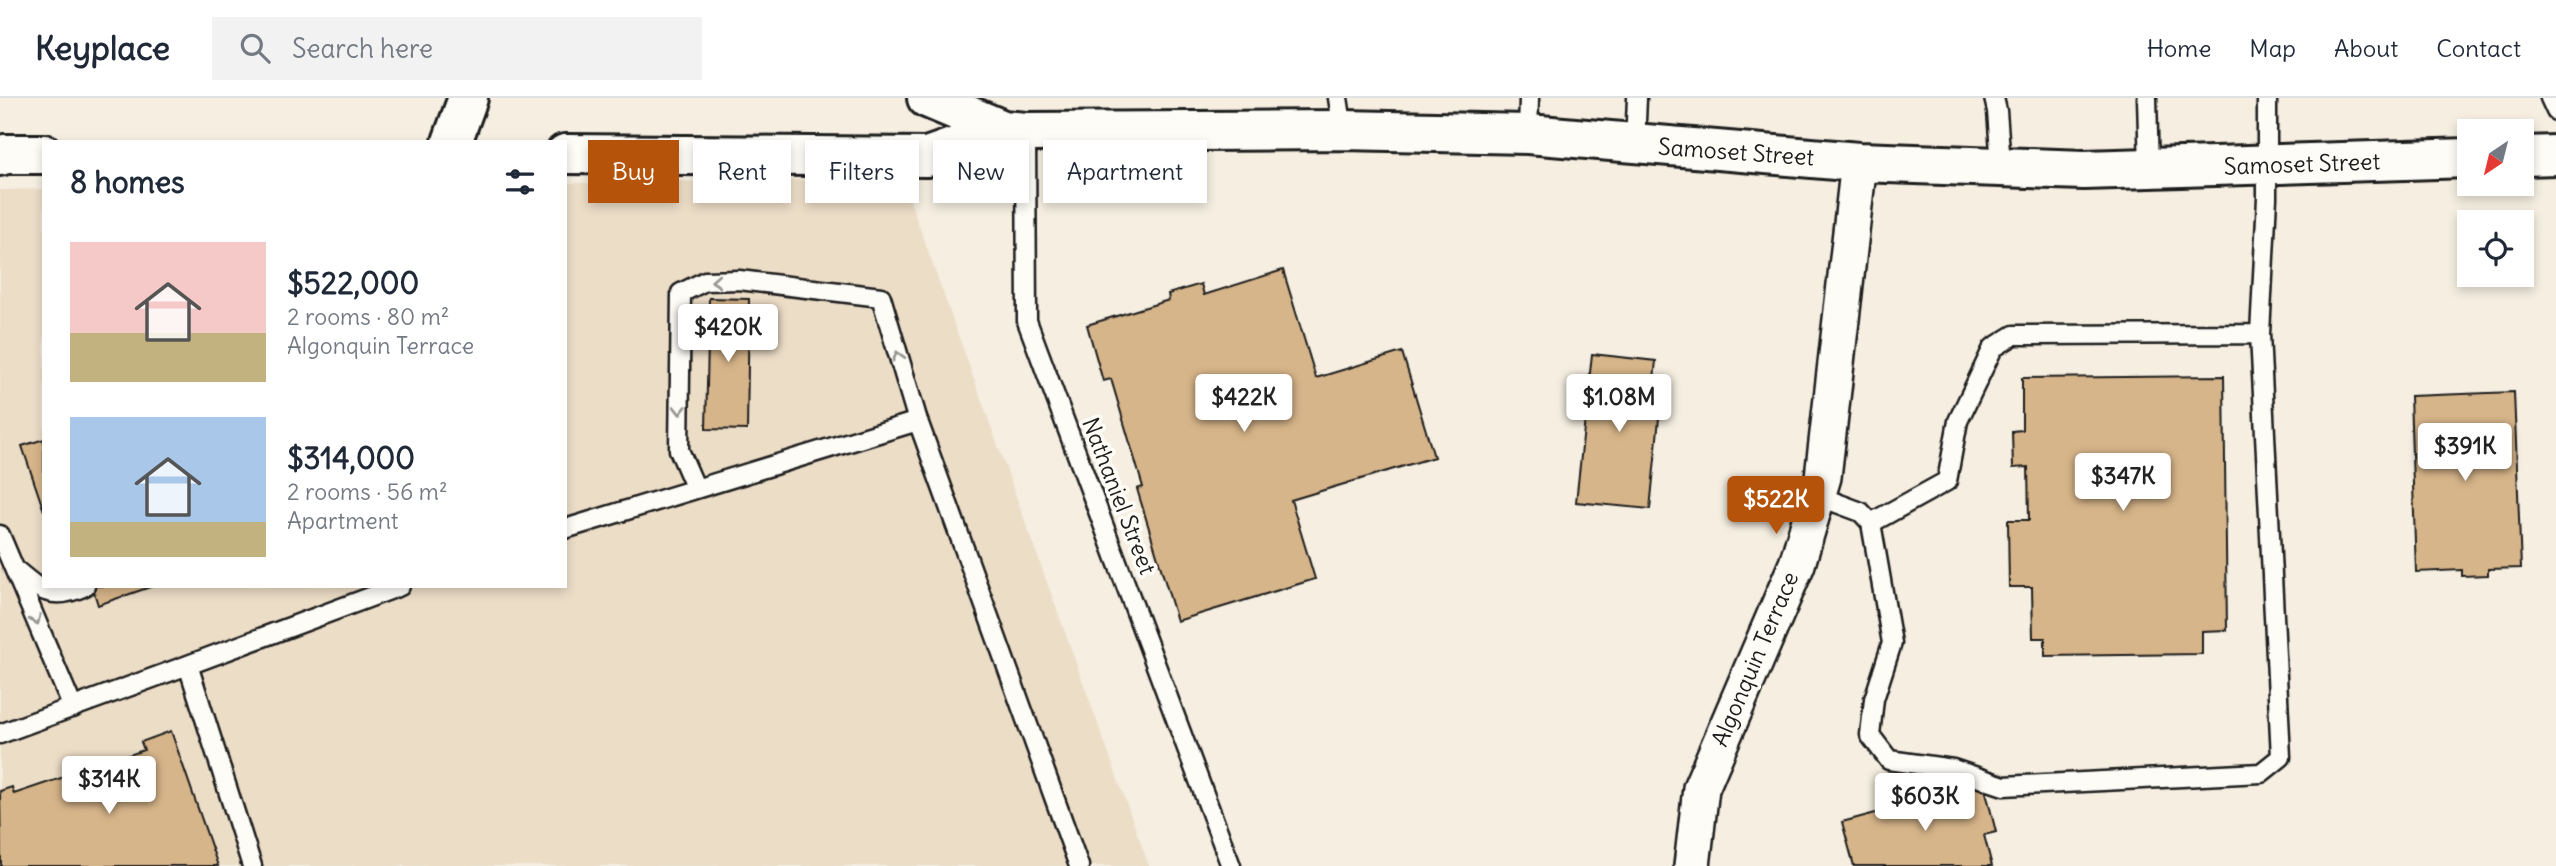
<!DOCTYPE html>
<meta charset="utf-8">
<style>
body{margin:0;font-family:Delius,sans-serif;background:#f2f2f3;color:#1f2937;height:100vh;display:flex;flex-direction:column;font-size:26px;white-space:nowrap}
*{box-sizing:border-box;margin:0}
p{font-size:23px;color:#747a83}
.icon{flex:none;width:38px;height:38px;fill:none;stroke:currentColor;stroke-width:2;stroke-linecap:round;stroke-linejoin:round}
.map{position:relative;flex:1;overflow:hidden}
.side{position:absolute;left:42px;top:42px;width:525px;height:448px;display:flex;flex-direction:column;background:#fff;border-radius:0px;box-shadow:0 4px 10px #0003}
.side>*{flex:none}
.top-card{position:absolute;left:588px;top:42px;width:665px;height:63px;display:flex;gap:14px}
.needle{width:46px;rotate:215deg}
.tools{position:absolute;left:2457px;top:21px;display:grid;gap:14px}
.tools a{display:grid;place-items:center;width:77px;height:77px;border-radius:0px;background:#fff;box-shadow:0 4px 10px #0003;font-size:35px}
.price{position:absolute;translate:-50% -60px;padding:0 16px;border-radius:7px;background:#fff;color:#222;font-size:23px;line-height:46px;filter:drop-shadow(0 2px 4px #0008)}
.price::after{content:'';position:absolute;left:50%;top:42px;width:21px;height:16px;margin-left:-10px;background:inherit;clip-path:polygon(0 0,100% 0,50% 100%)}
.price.current{background:#b45309;color:#fff}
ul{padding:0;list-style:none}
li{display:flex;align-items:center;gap:21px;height:175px;padding:0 28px}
li span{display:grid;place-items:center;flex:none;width:196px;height:140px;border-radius:0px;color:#555}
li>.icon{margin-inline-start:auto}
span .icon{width:84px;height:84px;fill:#fffc;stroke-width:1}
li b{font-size:30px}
h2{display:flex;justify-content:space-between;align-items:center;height:84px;padding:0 28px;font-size:30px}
.chip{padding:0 24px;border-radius:0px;background:#fff;box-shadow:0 4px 10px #0003;font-size:24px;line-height:63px}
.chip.current{background:#b45309;color:#fff}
header{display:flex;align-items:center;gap:42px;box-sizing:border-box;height:98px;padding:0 35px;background:#fff;border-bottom:2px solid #e0e1e3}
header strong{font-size:33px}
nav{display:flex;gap:38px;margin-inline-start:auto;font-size:24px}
.search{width:490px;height:63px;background:#f2f2f3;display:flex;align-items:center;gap:18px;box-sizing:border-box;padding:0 24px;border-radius:0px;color:#747a83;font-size:26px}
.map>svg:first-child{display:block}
.built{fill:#ecddc7}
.building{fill:#d7b58a;stroke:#1c1c1c;stroke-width:2}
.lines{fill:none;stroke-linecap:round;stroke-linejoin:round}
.service-casing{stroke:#1c1c1c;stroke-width:23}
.minor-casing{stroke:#1c1c1c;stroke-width:40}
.trunk-casing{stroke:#1c1c1c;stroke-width:44}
.motorway-casing{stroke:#1c1c1c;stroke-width:44}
.service{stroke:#fdfcf7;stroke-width:18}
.minor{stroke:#fdfcf7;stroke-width:35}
.trunk{stroke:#fdfcf7;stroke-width:38}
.motorway{stroke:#fdfcf7;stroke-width:38}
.oneway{stroke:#989794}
.labels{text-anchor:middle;stroke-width:7;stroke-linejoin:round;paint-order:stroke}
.street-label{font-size:23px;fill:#1c1c1c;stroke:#fdfcf7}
</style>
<header>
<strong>Keyplace</strong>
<div class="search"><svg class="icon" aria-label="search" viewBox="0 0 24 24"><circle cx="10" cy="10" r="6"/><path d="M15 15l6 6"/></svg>Search here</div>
<nav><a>Home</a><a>Map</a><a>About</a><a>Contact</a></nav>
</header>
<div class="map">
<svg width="2556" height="768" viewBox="0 0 2556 768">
<rect width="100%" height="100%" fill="#f5eee1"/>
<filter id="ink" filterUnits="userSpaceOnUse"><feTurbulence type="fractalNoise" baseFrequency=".0143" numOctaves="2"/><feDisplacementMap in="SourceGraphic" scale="14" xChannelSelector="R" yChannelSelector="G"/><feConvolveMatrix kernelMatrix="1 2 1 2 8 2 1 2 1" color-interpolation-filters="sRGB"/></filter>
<g filter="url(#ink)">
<!-- built -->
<path class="built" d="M902,81l247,687h-1149v-676l44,-1v397h521v-403z"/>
<!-- building -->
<path class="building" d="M1283,172l33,108 86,-26 32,105 -143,43 24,79 -138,42 -40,-132 6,-2 -32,-108 -8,2 -16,-56 82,-25 -1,-6 33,-10 3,11z
M709,200l40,1 -2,131 -41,-1z
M1592,256l64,7 -5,46 9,1 -10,101 -74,-7z
M2224,278l3,254 -25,1v23l-157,2v-18h-12l-1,-51h-23l-1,-67h21l-1,-53 -15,1 -1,-37 10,-1v-52z
M2514,294l7,176 -33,1v6l-26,1v-6l-46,2 -6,-176z
M44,341v72l-22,-65z
M92,488h61l-55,19z
M171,633l47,135h-217l-1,-75 12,-4 2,7 130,-44 -3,-8z
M1984,686l12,48 -12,3 8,31h-138l-12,-44z"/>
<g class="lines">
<!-- service casing -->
<g class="service-casing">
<path id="service" d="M1338,0l5,32
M1994,0l3,13 4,54
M2147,0l2,71
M2550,0l6,13
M1026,34l1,189 204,545
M1528,36l1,-36
M1635,47l2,-47
M696,391l-17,-39 2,-157 24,-12 34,-1 142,17 37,124
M1818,398l43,16 10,11 21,120 -18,56 -4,36 19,25 64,9 51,17 257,-13 20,-16 -21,-423
M1871,425l76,-42 11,-60 35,-73 21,-13 246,-1 7,-136v-100
M565,431l353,-108 161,445
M0,437l73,173
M17,473c25,21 36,30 68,15
M0,636l188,-69
M252,768l-64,-201 212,-79"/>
</g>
<!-- minor casing -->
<g class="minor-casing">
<path id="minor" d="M1692,768l9,-78 96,-224 26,-87 36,-315"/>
</g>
<!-- trunk casing -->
<g class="trunk-casing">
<path id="trunk" d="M927,0l76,32 23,2 317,-2 185,4 331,28 225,8 385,-12
M6,56h38
M565,56l362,3 76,-27
M2522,58l34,-1"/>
</g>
<!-- motorway casing -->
<g class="motorway-casing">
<path id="motorway" d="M452,44l16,-44
M0,58l6,-2"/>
</g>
<!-- service -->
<use href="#service" class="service"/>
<!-- minor -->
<use href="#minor" class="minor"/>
<!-- trunk -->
<use href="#trunk" class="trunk"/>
<!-- motorway -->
<use href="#motorway" class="motorway"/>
</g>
<!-- one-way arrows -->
<defs><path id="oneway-chevron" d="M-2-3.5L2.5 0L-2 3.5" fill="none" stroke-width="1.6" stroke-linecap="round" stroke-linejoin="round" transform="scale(1.75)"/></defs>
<g class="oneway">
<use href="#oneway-chevron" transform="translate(716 183) rotate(177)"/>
<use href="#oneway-chevron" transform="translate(898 258) rotate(-106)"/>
<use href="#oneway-chevron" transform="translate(680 312) rotate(90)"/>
<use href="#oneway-chevron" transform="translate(36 522) rotate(67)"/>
</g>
</g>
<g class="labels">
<!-- street labels -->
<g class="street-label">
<text transform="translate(1736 54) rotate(4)" y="8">Samoset Street</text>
<text transform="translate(2302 66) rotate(-2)" y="8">Samoset Street</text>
<text transform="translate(1119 398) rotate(69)" y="8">Nathaniel Street</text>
<text transform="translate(1755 561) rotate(-67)" y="8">Algonquin Terrace</text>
</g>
</g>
</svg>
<div class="tools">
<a><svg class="needle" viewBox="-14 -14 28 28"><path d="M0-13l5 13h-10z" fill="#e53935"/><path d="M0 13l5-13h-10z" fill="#747a83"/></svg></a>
<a><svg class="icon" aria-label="locate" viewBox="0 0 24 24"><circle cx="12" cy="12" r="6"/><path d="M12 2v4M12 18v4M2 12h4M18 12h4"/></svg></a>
</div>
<b class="price" style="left:728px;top:266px">$420K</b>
<b class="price" style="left:1244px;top:336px">$422K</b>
<b class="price" style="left:1619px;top:336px">$1.08M</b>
<b class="price" style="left:2465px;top:385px">$391K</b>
<b class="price" style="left:2123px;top:415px">$347K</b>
<b class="price current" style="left:1776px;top:438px">$522K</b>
<b class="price" style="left:109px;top:718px">$314K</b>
<b class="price" style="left:1925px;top:735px">$603K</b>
<div class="top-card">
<a class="chip current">Buy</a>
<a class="chip">Rent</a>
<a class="chip">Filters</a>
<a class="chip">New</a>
<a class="chip">Apartment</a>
</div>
<section class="side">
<h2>8 homes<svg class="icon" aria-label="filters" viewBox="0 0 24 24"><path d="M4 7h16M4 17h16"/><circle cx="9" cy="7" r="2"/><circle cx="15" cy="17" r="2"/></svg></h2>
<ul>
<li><span style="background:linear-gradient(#f6c9c9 65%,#c2b280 0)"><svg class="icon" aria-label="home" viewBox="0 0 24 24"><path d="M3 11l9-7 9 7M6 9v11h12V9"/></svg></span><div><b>$522,000</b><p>2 rooms · 80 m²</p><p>Algonquin Terrace</p></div></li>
<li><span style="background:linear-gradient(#a9c7e8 75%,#c2b280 0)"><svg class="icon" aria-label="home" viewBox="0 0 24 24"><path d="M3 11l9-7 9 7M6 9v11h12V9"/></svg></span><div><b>$314,000</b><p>2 rooms · 56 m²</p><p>Apartment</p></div></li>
</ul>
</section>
</div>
